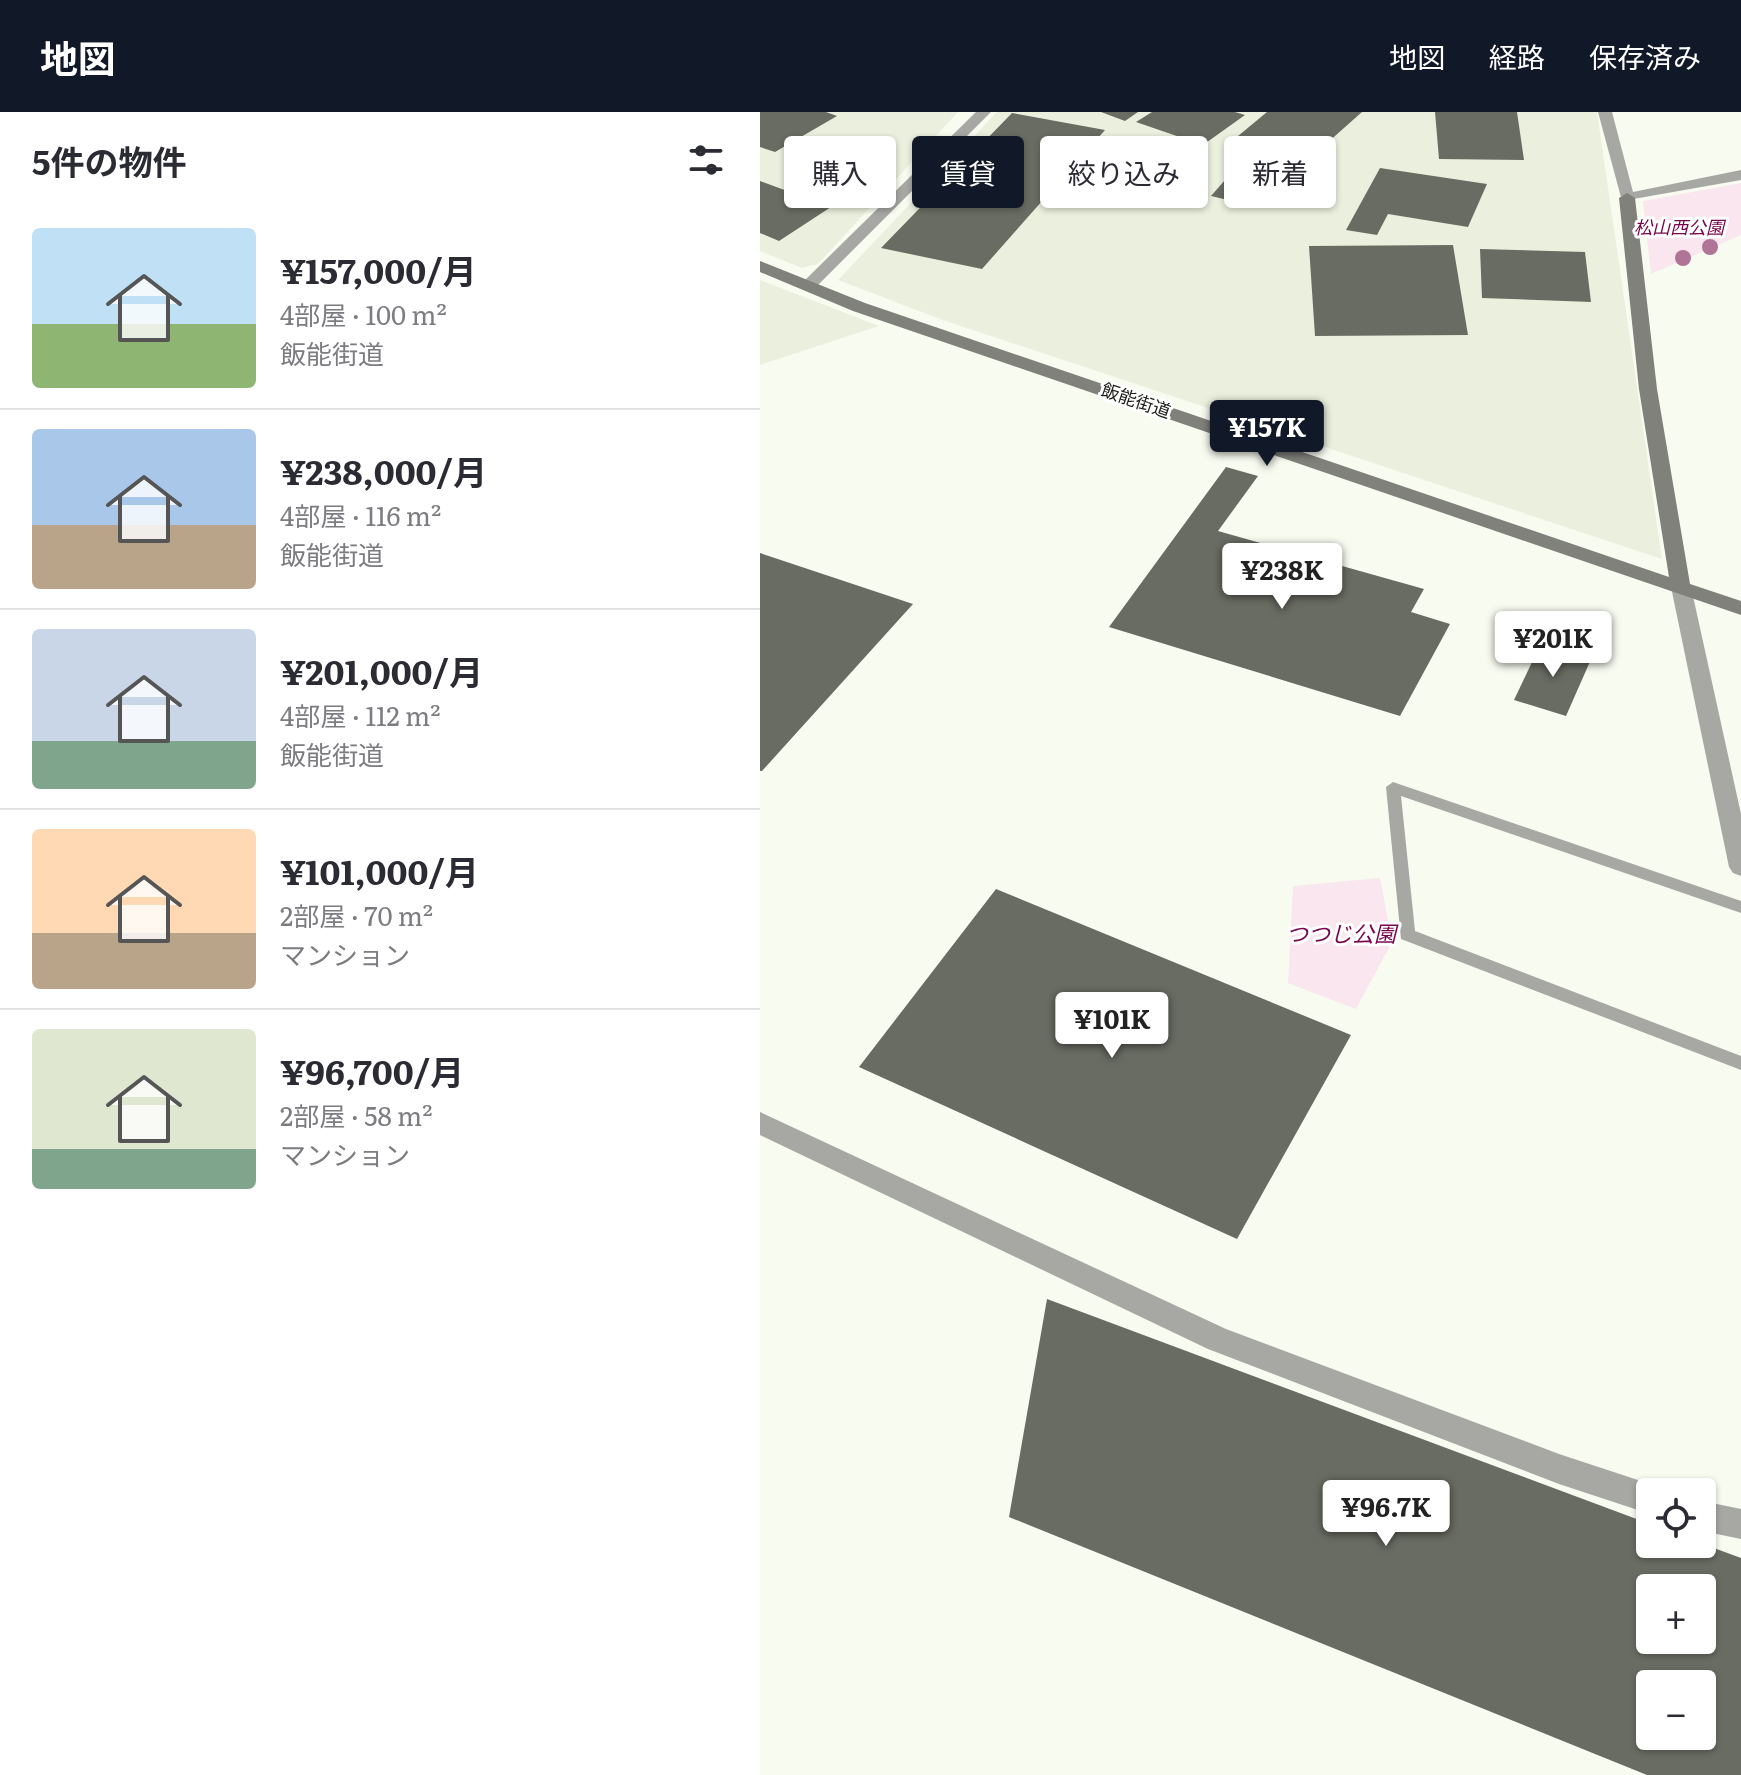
<!DOCTYPE html>
<html lang="ja">
<meta charset="utf-8">
<style>
body{margin:0;font-family:Literata,"Noto Sans JP",serif;background:#f2f2f3;color:#2b2b33;height:100vh;display:flex;flex-direction:column;font-size:30px;white-space:nowrap}
*{box-sizing:border-box;margin:0}
p{font-size:26px;color:#7c7c81}
.icon{flex:none;width:44px;height:44px;fill:none;stroke:currentColor;stroke-width:2;stroke-linecap:round;stroke-linejoin:round}
.map{position:relative;flex:1;overflow:hidden}
.panel{display:flex;flex-direction:column;background:#fff;width:760px}
.panel>*{flex:none}
.top-card{position:absolute;left:24px;top:24px;width:760px;height:72px;display:flex;gap:16px}
.tools{position:absolute;left:876px;top:1366px;display:grid;gap:16px}
.tools a{display:grid;place-items:center;width:80px;height:80px;border-radius:8px;background:#fff;box-shadow:0 2px 6px #0004;font-size:40px}
.price{position:absolute;translate:-50% -68px;padding:0 18px;border-radius:8px;background:#fff;color:#222;font-size:26px;line-height:52px;filter:drop-shadow(0 2px 4px #0008)}
.price::after{content:'';position:absolute;left:50%;top:48px;width:24px;height:18px;margin-left:-12px;background:inherit;clip-path:polygon(0 0,100% 0,50% 100%)}
.price.active{background:#111827;color:#fff}
ul{padding:0;list-style:none}
li{display:flex;align-items:center;gap:24px;height:200px;padding:0 32px}
li+li{border-top:2px solid #e1e1e2}
li span{display:grid;place-items:center;flex:none;width:224px;height:160px;border-radius:8px;color:#555}
li>.icon{margin-inline-start:auto}
span .icon{width:96px;height:96px;fill:#fffc;stroke-width:1}
li b{font-size:34px}
h2{display:flex;justify-content:space-between;align-items:center;height:96px;padding:0 32px;font-size:34px}
.chip{padding:0 28px;border-radius:8px;background:#fff;box-shadow:0 2px 6px #0004;font-size:28px;line-height:72px}
.chip.active{background:#111827;color:#fff}
header{display:flex;align-items:center;gap:48px;box-sizing:border-box;height:112px;padding:0 40px;background:#111827;color:#fff}
header strong{font-size:38px}
nav{display:flex;gap:44px;margin-inline-start:auto;font-size:28px}
main{display:flex;flex:1;min-height:0}
.map>svg:first-child{display:block}
.built{fill:#eaf0dd}
.green{fill:#f9e6ee}
.building{fill:#696c62;fill-rule:evenodd}
.lines{fill:none;stroke-linecap:round;stroke-linejoin:round}
.lane{fill:#a7a8a3;fill-rule:evenodd}
.street{fill:#a7a8a3;fill-rule:evenodd}
.secondary{fill:#7f817a;fill-rule:evenodd}
.tree{fill:#b07496}
.labels{text-anchor:middle;stroke-width:6;stroke-linejoin:round;paint-order:stroke}
.far-park-label{font-size:18px;font-style:italic;fill:#76054c;stroke:#fff}
.far-street-label{font-size:18px;fill:#1d1e1a;stroke:#fff}
.park-label{font-size:22px;font-style:italic;fill:#76054c;stroke:#fff}
</style>
<header>
<strong>地図</strong>
<nav><a>地図</a><a>経路</a><a>保存済み</a></nav>
</header>
<main>
<section class="panel">
<h2>5件の物件<svg class="icon" aria-label="filters" viewBox="0 0 24 24"><path d="M4 7h16M4 17h16"/><circle cx="9" cy="7" r="2"/><circle cx="15" cy="17" r="2"/></svg></h2>
<ul>
<li><span style="background:linear-gradient(#bfe0f5 60%,#8fb573 0)"><svg class="icon" aria-label="home" viewBox="0 0 24 24"><path d="M3 11l9-7 9 7M6 9v11h12V9"/></svg></span><div><b>¥157,000/月</b><p>4部屋 · 100 m²</p><p>飯能街道</p></div></li>
<li><span style="background:linear-gradient(#a9c7e8 60%,#b9a48a 0)"><svg class="icon" aria-label="home" viewBox="0 0 24 24"><path d="M3 11l9-7 9 7M6 9v11h12V9"/></svg></span><div><b>¥238,000/月</b><p>4部屋 · 116 m²</p><p>飯能街道</p></div></li>
<li><span style="background:linear-gradient(#c9d6e8 70%,#7fa58c 0)"><svg class="icon" aria-label="home" viewBox="0 0 24 24"><path d="M3 11l9-7 9 7M6 9v11h12V9"/></svg></span><div><b>¥201,000/月</b><p>4部屋 · 112 m²</p><p>飯能街道</p></div></li>
<li><span style="background:linear-gradient(#ffd9b3 65%,#b9a48a 0)"><svg class="icon" aria-label="home" viewBox="0 0 24 24"><path d="M3 11l9-7 9 7M6 9v11h12V9"/></svg></span><div><b>¥101,000/月</b><p>2部屋 · 70 m²</p><p>マンション</p></div></li>
<li><span style="background:linear-gradient(#dfe7d0 75%,#7fa58c 0)"><svg class="icon" aria-label="home" viewBox="0 0 24 24"><path d="M3 11l9-7 9 7M6 9v11h12V9"/></svg></span><div><b>¥96,700/月</b><p>2部屋 · 58 m²</p><p>マンション</p></div></li>
</ul>
</section>
<div class="map">
<svg width="981" height="1663" viewBox="0 0 981 1663">
<rect width="100%" height="100%" fill="#f8fbf0"/>
<!-- built -->
<path class="built" d="M0,0h198l-140,152 -16,4 -42,-17z
M237,0h600l65,447 -722,-240 -102,-39z
M0,168l119,46 -119,39z"/>
<!-- green -->
<path class="green" d="M981,71v52l-90,39 -8,-73z
M620,766l12,64 -36,67 -68,-26 5,-97z"/>
<!-- building -->
<path class="building" d="M0,0h66l11,4 -62,36 -15,-5z
M341,0h37l-13,9z
M392,0h83l10,3 -42,30 -67,-23z
M507,0h95l-62,55 -74,-21z
M675,0h82l7,48 -85,-1z
M252,1l93,17 -123,139 -101,-21z
M479,52l50,11 -27,33 -51,-12z
M620,56l107,16 -19,43 -80,-13 -11,21 -31,-5z
M0,69l71,26 -52,34 -19,-8z
M693,133l15,90 -153,1 -6,-90z
M720,137l105,3 6,50 -109,-4z
M466,355l32,9 -40,55 206,58 -13,23 39,12 -50,92 -291,-89z
M0,441l153,51 -151,167h-2z
M781,531l51,14 -26,59 -52,-16z
M236,777l355,146 -114,204 -378,-172z
M287,1187l603,225v20h53l38,14v217h-94l-638,-258zM890,1476h52v52h-52zM890,1572h52v52h-52z"/>
<g class="lines">
<!-- lane -->
<path class="lane" d="M633,670l348,119v12l-340,-117 14,135 326,125v14l-340,-131 -15,-152z"/>
<!-- street -->
<path class="street" d="M216,0h15l-177,177h-12l-2,-3 2,-3z
M838,0h14l21,80 108,-22v10l-119,21z
M921,468l10,7 50,227v62l-8,-3 -4,-6 -58,-280z
M0,1000l466,217 333,125 91,30 12,8h-12v22l-91,-30 -351,-135 -448,-214z
M942,1389l39,8v30l-39,-8z"/>
<!-- secondary -->
<path class="secondary" d="M867,81l8,5 22,191 33,195 51,17v14l-888,-304 -93,-39v-11l105,42 804,274 -30,-188 -20,-191z"/>
</g>
<!-- trees -->
<g class="tree">
<circle cx="950" cy="135" r="8"/>
<circle cx="923" cy="146" r="8"/>
</g>
<g class="labels">
<!-- far-park labels -->
<g class="far-park-label">
<text x="919" y="122">松山西公園</text>
</g>
<!-- far-street labels -->
<g class="far-street-label">
<text transform="translate(376 289) rotate(19)" y="6">飯能街道</text>
</g>
<!-- park labels -->
<g class="park-label">
<text x="581" y="830">つつじ公園</text>
</g>
</g>
</svg>
<div class="tools">
<a><svg class="icon" aria-label="locate" viewBox="0 0 24 24"><circle cx="12" cy="12" r="6"/><path d="M12 2v4M12 18v4M2 12h4M18 12h4"/></svg></a>
<a>+</a>
<a>−</a>
</div>
<b class="price active" style="left:507px;top:356px">¥157K</b>
<b class="price" style="left:522px;top:499px">¥238K</b>
<b class="price" style="left:793px;top:567px">¥201K</b>
<b class="price" style="left:352px;top:948px">¥101K</b>
<b class="price" style="left:626px;top:1436px">¥96.7K</b>
<div class="top-card">
<a class="chip">購入</a>
<a class="chip active">賃貸</a>
<a class="chip">絞り込み</a>
<a class="chip">新着</a>
</div>
</div>
</main>
